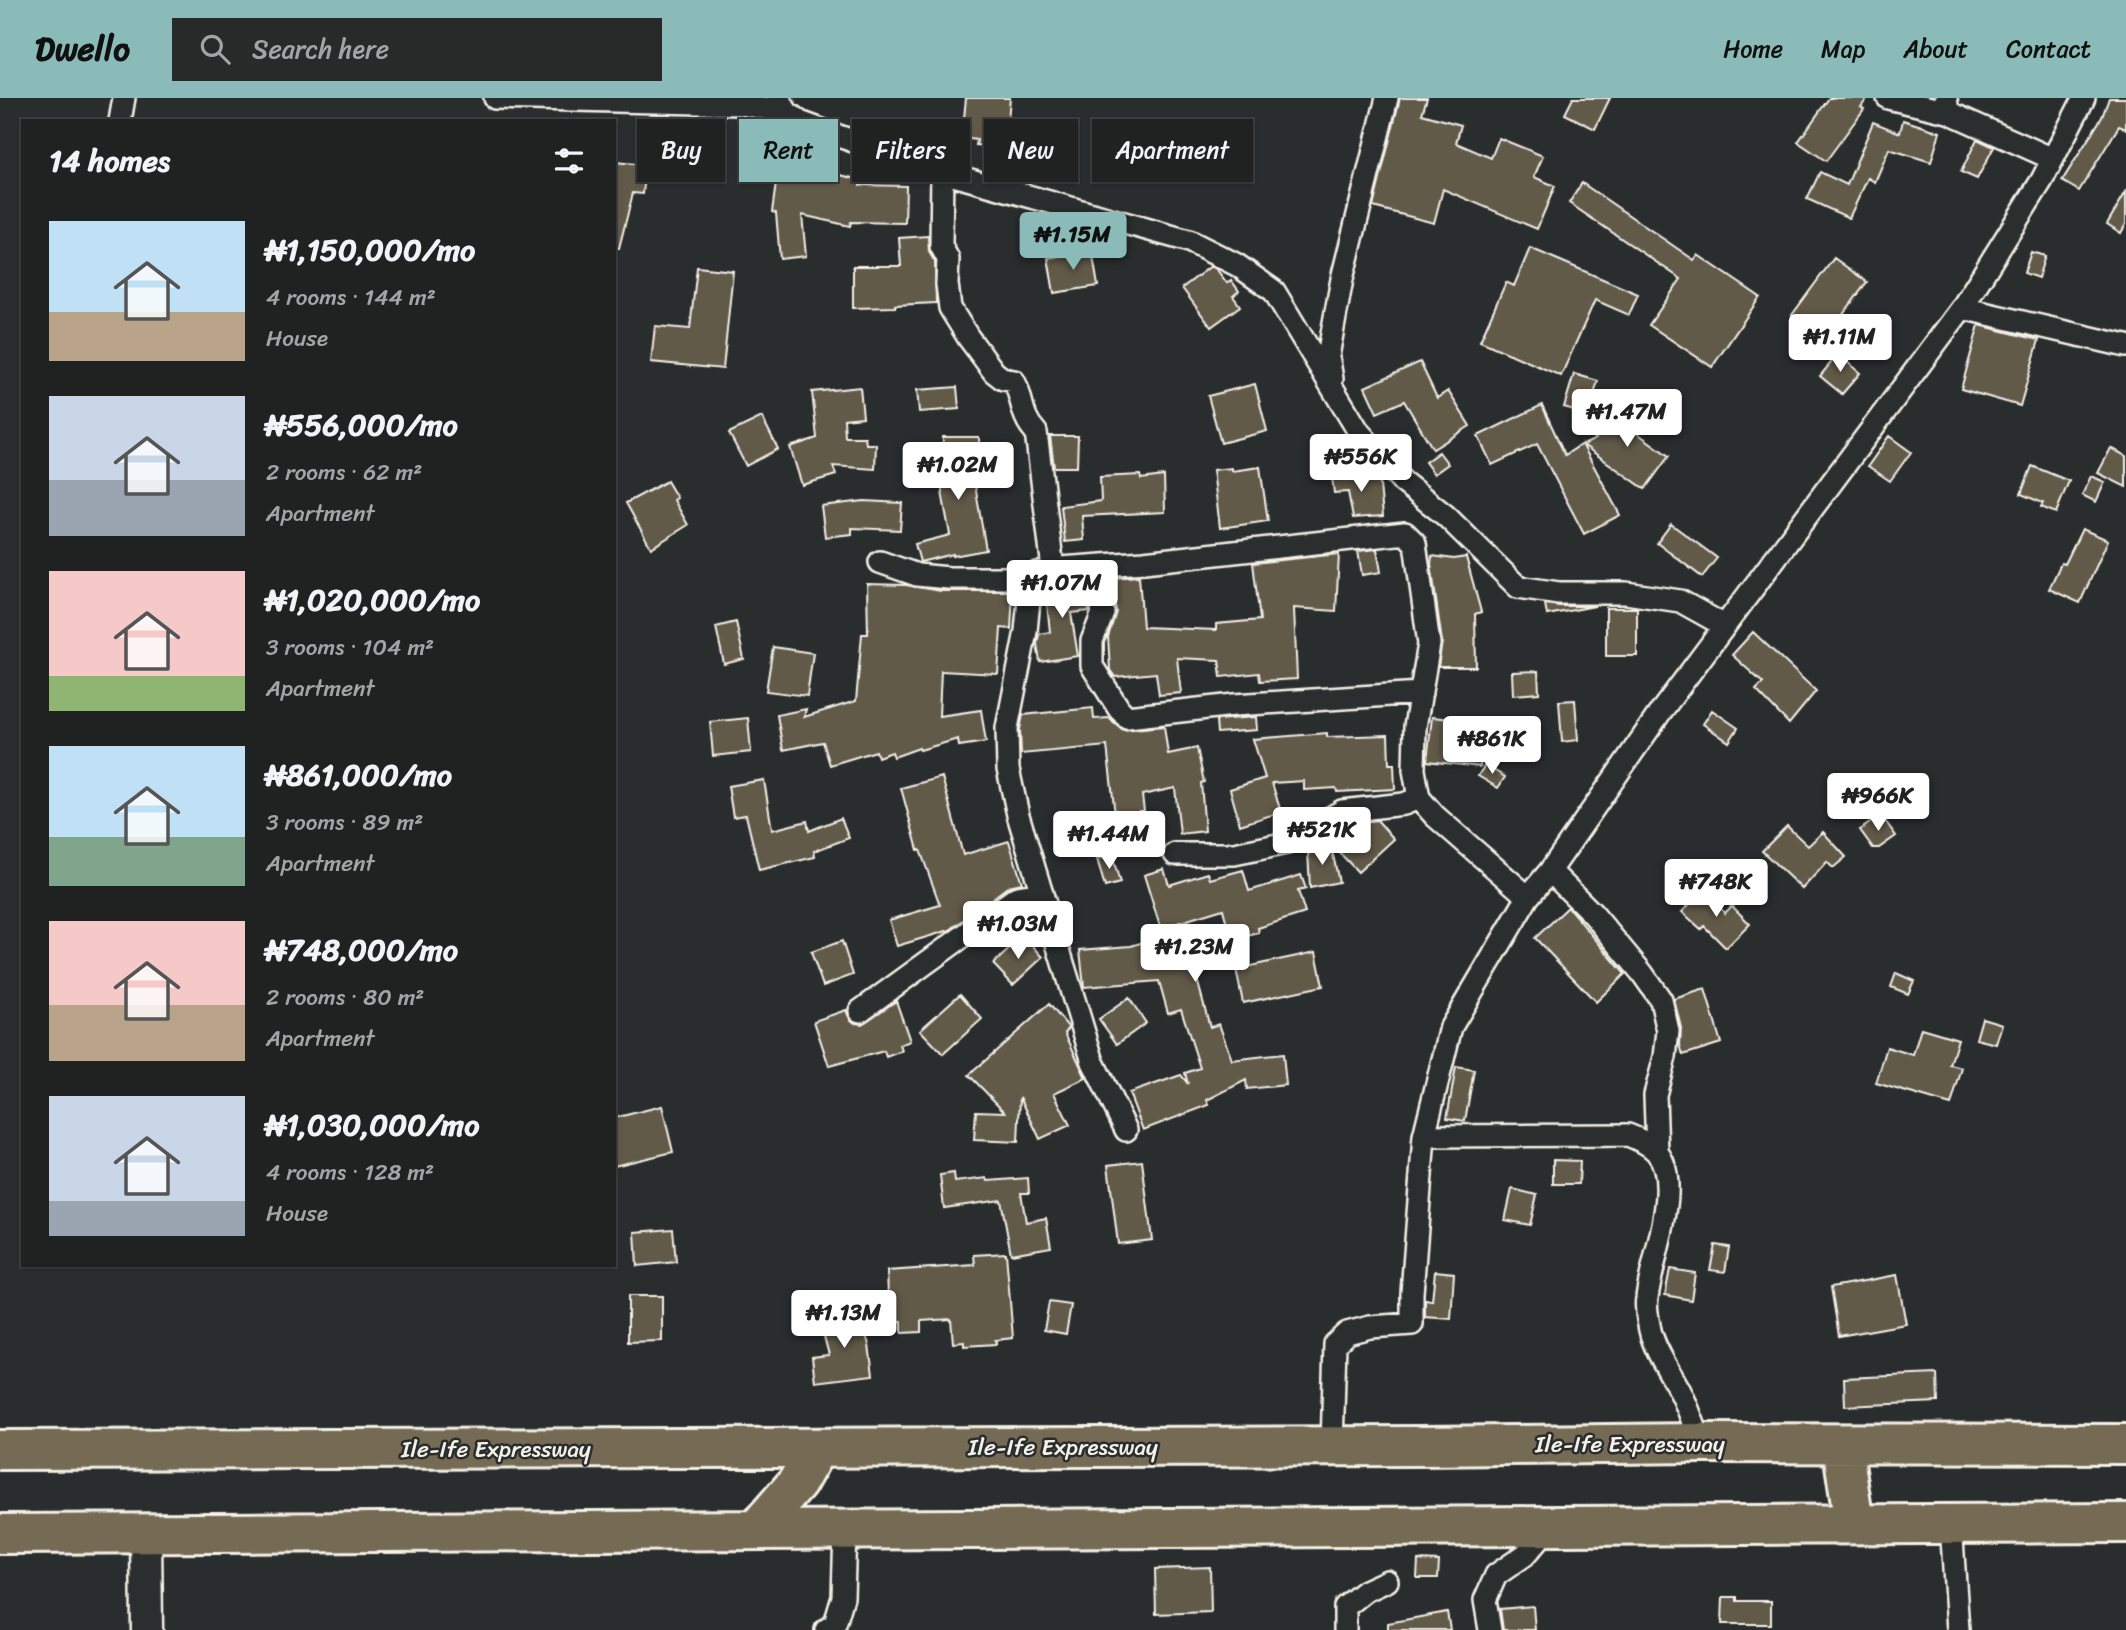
<!DOCTYPE html>
<meta charset="utf-8">
<style>
body{margin:0;font-family:Sriracha,sans-serif;background:#282a2a;color:#f1f3f6;height:100vh;display:flex;flex-direction:column;font-size:26px;white-space:nowrap}
*{box-sizing:border-box;margin:0}
p{font-size:23px;color:#a2a4a5}
.icon{flex:none;width:38px;height:38px;fill:none;stroke:currentColor;stroke-width:2;stroke-linecap:round;stroke-linejoin:round}
.map{position:relative;flex:1;overflow:hidden}
.sheet{position:absolute;left:21px;top:21px;width:595px;height:1148px;display:flex;flex-direction:column;background:#202222;border-radius:0px;box-shadow:0 2px 5px #0004,0 0 0 2px #3d3f40}
.sheet>*{flex:none}
.guide{position:absolute;left:637px;top:21px;width:665px;height:63px;display:flex;gap:14px}
.price{position:absolute;translate:-50% -60px;padding:0 16px;border-radius:7px;background:#fff;color:#222;font-size:23px;line-height:46px;filter:drop-shadow(0 2px 4px #0008)}
.price::after{content:'';position:absolute;left:50%;top:42px;width:21px;height:16px;margin-left:-10px;background:inherit;clip-path:polygon(0 0,100% 0,50% 100%)}
.price.active{background:#8bbbb9;color:#111}
ul{padding:0;list-style:none}
li{display:flex;align-items:center;gap:21px;height:175px;padding:0 28px}
li span{display:grid;place-items:center;flex:none;width:196px;height:140px;border-radius:0px;color:#555}
li>.icon{margin-inline-start:auto}
span .icon{width:84px;height:84px;fill:#fffc;stroke-width:1}
li b{font-size:30px}
h2{display:flex;justify-content:space-between;align-items:center;height:84px;padding:0 28px;font-size:30px}
.chip{padding:0 24px;border-radius:0px;background:#202222;box-shadow:0 2px 5px #0004,0 0 0 2px #3d3f40;font-size:24px;line-height:63px}
.chip.active{background:#8bbbb9;color:#111}
header{display:flex;align-items:center;gap:42px;box-sizing:border-box;height:98px;padding:0 35px;background:#8bbbb9;color:#111}
header strong{font-size:33px}
nav{display:flex;gap:38px;margin-inline-start:auto;font-size:24px}
.search{width:490px;height:63px;background:#282a2a;display:flex;align-items:center;gap:18px;box-sizing:border-box;padding:0 24px;border-radius:0px;color:#a2a4a5;font-size:26px}
.map>svg:first-child{display:block}
.building{fill:#625a4a;stroke:#f4f1e8;stroke-width:2}
.lines{fill:none;stroke-linecap:round;stroke-linejoin:round}
.street-casing{stroke:#f4f1e8;stroke-width:26}
.secondary-casing{stroke:#f4f1e8;stroke-width:35}
.highway-casing{stroke:#f4f1e8;stroke-width:44}
.street{stroke:#2a2d2e;stroke-width:21}
.secondary{stroke:#2a2d2e;stroke-width:30}
.highway{stroke:#746b52;stroke-width:38}
.labels{text-anchor:middle;stroke-width:5;stroke-linejoin:round;paint-order:stroke}
.street-label{font-size:23px;fill:#f4f1e8;stroke:#2a2d2e}
</style>
<header>
<strong>Dwello</strong>
<div class="search"><svg class="icon" aria-label="search" viewBox="0 0 24 24"><circle cx="10" cy="10" r="6"/><path d="M15 15l6 6"/></svg>Search here</div>
<nav><a>Home</a><a>Map</a><a>About</a><a>Contact</a></nav>
</header>
<div class="map">
<svg width="2126" height="1532" viewBox="0 0 2126 1532">
<rect width="100%" height="100%" fill="#2a2d2e"/>
<filter id="ink" filterUnits="userSpaceOnUse"><feTurbulence type="fractalNoise" baseFrequency=".0143" numOctaves="2"/><feDisplacementMap in="SourceGraphic" scale="14" xChannelSelector="R" yChannelSelector="G"/><feConvolveMatrix kernelMatrix="1 2 1 2 8 2 1 2 1" color-interpolation-filters="sRGB"/></filter>
<g filter="url(#ink)">
<!-- building -->
<path class="building" d="M966,0h44l-4,44 -15,-1v5l-15,-1 1,-5 -15,-2z
M1400,0h27l-5,16 39,11 -5,18 35,15 8,-20 44,18 -9,21 21,9 -18,43 -94,-40 -9,34 -61,-16z
M1573,0h37l-15,31 -30,-15z
M1829,0h39l-7,9 3,2 -38,52 -28,-19z
M2109,0h17v31l-7,-3 -40,65 -17,-10 40,-64z
M1903,22l37,12 -9,30 -42,-13 -14,33 -7,-4 -19,40 -42,-19 13,-27 27,13 26,-63 27,11z
M1977,41l17,8 -17,32 -16,-7z
M781,49l28,4 -2,16 54,13 -1,5 46,1 -1,37 -54,-1 -1,4 -48,-11 4,41 -26,3 -4,-46 -4,-1z
M614,64l32,3 -3,29 -10,-1 -14,55h-5z
M1582,85l112,77 4,-5 62,42 -48,70 -63,-42 32,-46 -112,-76z
M2126,94v32l-5,9 -14,-9z
M928,138l1,16 6,10 1,41 -41,2v2l-42,1v-42h48l-2,-28z
M1530,150l108,46 -9,21 -34,-15 -34,76 -81,-35 26,-59 8,4z
M1092,152l6,36 -44,7 -6,-35z
M2031,154l14,4 -7,22 -14,-5z
M1834,160l33,24 -42,57 -33,-24z
M1211,168l6,4 10,13 4,-3 8,11 -6,5 7,10 -29,21 -29,-39z
M697,169l36,4 -10,98 -72,-7 4,-36 35,3z
M1979,227l60,15 -19,66 -59,-17z
M1838,256l22,19 -18,21 -22,-18z
M1420,264l17,36 11,-7 22,35 -37,23 -29,-48 -27,12 -12,-26z
M1574,276l24,7 -10,33 -24,-7z
M1255,286l12,47 -46,12 -13,-47z
M860,289l3,30 -19,2 1,18h20l1,7h10l-1,25 -42,-3 3,9 -34,10 -12,-38 27,-9 -5,-46z
M957,289l2,22 -40,3 -2,-22z
M1542,307l23,50 17,-11 38,71 -36,19 -47,-90 -45,21 -14,-29z
M1615,309l15,14 -4,4 43,31 -24,33 -62,-44 13,-6 -5,-5z
M762,319l16,32 -32,17 -17,-33z
M1050,338h28l-1,31h-23z
M1889,338l22,16 -21,29 -22,-15z
M943,339h36v42h-5l12,71 -33,6v-2l-33,8 -5,-18 35,-9 -8,-43z
M2111,350l15,8v31l-28,-14z
M1439,354l9,12 -14,10 -9,-12z
M2032,368l37,15 -13,32 -15,-6 2,-4 -22,-9z
M1260,369l8,54 -48,7 -7,-58 19,-2v3z
M1379,376l4,42 -30,2 -5,-26 -14,1 -2,-16z
M1140,377l1,4 23,-3 1,36 -83,4 2,24 -19,2 -4,-36 40,-5 -1,-24z
M2091,378l14,6 -9,20 -14,-7z
M667,383l10,17 -3,2 14,25 -37,23 -25,-45z
M864,403l38,2 -2,27 -48,-2v6l-27,3 -4,-31z
M1671,426l46,34 -15,19 -45,-34z
M2082,431l26,11 -28,63 -31,-14 12,-26 4,1z
M1377,451l4,23 -19,3 -4,-24z
M1339,456l-3,57 -42,-3 3,71 -37,2 -1,-8 -38,4 -2,-17 -42,-2 4,35 -22,2 -3,-22 -41,4 -5,-7 -2,-33 8,-25 -5,-34 28,-2 4,51 73,3v-6l44,-4 -7,-57z
M1432,458l22,3 12,-2 15,55 -6,2 1,53h-38l4,-25 -11,-78z
M1085,481l4,32 -18,2 7,43 -38,6 -3,-18 2,-10 11,-2 -5,-47z
M867,486l39,1 35,6h72l-2,38 -10,-1 -3,46 -57,-3 -2,45 42,-6 5,32 -27,4 -1,-7 -38,11 -1,-2 -25,9 -2,-5 -14,5 -2,-6 -46,14 -7,-23 -40,8 -6,-35 29,-6 -2,8 52,-16 6,-67h6z
M1545,506l14,2h36l-48,9z
M1606,510h31v48h-31z
M736,524l8,37 -20,5 -8,-37z
M1753,534l63,59 -27,33 -33,-34 7,-7 -31,-28z
M773,549l40,6 -6,43 -41,-5z
M1538,573l1,22 -26,2 -1,-23z
M1575,602l3,40 -16,2 -3,-41z
M1093,610l1,11 15,-1 14,12 41,-4 4,28 29,-6 7,34 -3,1 4,48 -25,3 -5,-46 -33,7 2,16h-5v7l-13,2 -1,-6 -10,1 -8,-69 -86,8 -1,-25 3,-14z
M1712,612l26,18 -9,14 -26,-18z
M1256,619l1,13 -40,3 -1,-13z
M1432,619l57,6 24,-1 1,16 -31,1 -3,28 -53,-6z
M748,620l3,34 -38,4 -3,-34z
M1327,635v4l61,-2 1,29h5l1,25 -58,3 -1,-4 -32,2v-9l-32,2 9,29 -41,13 -10,-36 35,-11 -12,-39z
M1485,667l20,12 -7,11 -20,-12z
M942,679l21,78 46,-14 13,42 -13,3 -59,44 -53,16 -8,-26 51,-15 -20,-55h-2l-17,-62z
M764,682l8,50 35,-9 2,10 32,-13 8,20 -35,13 1,6 -56,13 -13,-55 -13,2 -5,-31z
M1881,717l15,21 -17,12h-6l-13,-18z
M1377,722l17,19 -36,33 -23,-24 29,-26z
M1787,728l21,20 15,-14 23,25 -13,11 -6,-6 -25,27 -40,-38z
M1331,748l8,36 -29,6 -2,-37z
M1112,757l8,28 -15,4 -8,-28z
M1164,771l5,16 39,-12 2,6 33,-9 6,21 52,-16 5,14 -8,2 7,22 -47,15 1,5 -28,7 -8,-31 -49,15 14,46 6,-2 16,59 9,-3 13,36 51,-6 3,31 -39,4 -1,-9 -39,20 2,5 -66,25 -14,-37 52,-18 7,9 -3,-11 15,-5 -19,-59 -13,4 -9,-32 -75,6 -4,-37 51,-4 32,-10 -19,-61z
M1702,793l23,22 7,-7 18,18 -24,24 -22,-22 -3,3 -19,-17z
M1568,809l57,67 -29,28 -61,-64z
M1024,838l19,21 -30,28 -20,-21z
M842,843l11,34 -30,11 -12,-34z
M1316,854l7,34 -80,17 -7,-34z
M1896,875l18,8 -6,13 -17,-7z
M1705,891l16,54 -38,12 -3,-10 1,-17 -7,-29z
M960,896l22,25 -39,35 -23,-24z
M1129,900l17,25 -29,21 -18,-25z
M896,903l14,40 -10,4 2,6 -16,6 -2,-6 -55,15 -15,-45 32,-11 4,9 5,4 7,1z
M1049,906l20,24 -4,5 21,45 -32,15 16,32 -30,14 -20,-42 -2,45 -44,-2 2,-29 29,1 -36,-37z
M1982,920l20,6 -6,20 -20,-5z
M1921,930l37,11 -8,26 12,3 -11,37 -75,-22 11,-36 26,8z
M1456,969l18,3 -9,51 -18,-3z
M662,1008l11,46 -59,14v-48z
M1553,1062l27,1 -1,23h-26z
M1142,1063l10,79 -34,4 -10,-79z
M954,1075l1,9 32,-4 1,3 40,-3 1,15h-8l5,29 20,-4 5,29 -40,7 -10,-54 -57,8 -4,-33z
M1512,1091l25,6 -7,30 -25,-5z
M673,1131l3,33 -39,4 -2,-34z
M1715,1147l14,2 -4,25 -15,-2z
M1006,1155l7,85 -18,2 1,4 -32,2v-4l-11,1 -2,-24 -30,2v11l-19,1v-12h-13l-2,-50 88,-6 -1,-10z
M1670,1171l25,4 -4,27 -26,-5z
M1435,1173l19,2 -3,46 -26,-2v-17l7,1z
M1897,1177l9,49 -67,12 -8,-49z
M628,1198h34v45l-34,1z
M1049,1204l22,3 -5,29 -22,-4z
M859,1213l10,34 4,30 -58,7 -3,-25 17,-2 -9,-33z
M1937,1276l1,28 -93,4 -1,-28z
M1418,1462l21,1 -1,17h-21z
M1210,1469l1,45 -55,2 -1,-45z
M1723,1499h14v4h34v23h-49z
M1533,1508l2,24h-32l-3,-21z
M1447,1514l3,18h-62v-7z"/>
<g class="lines">
<!-- street casing -->
<g class="street-casing">
<path id="street" d="M495,0l245,6 47,8
M778,0l9,14 13,10 30,11 112,39 247,69 48,24 37,26 85,141 44,50 43,34 72,71 41,6h67l54,8 45,25
M1888,0l60,14
M1946,0l2,14 105,47
M120,23l4,-23
M942,74l-1,74 7,13 -1,25 3,24 18,29 26,35 9,7 11,2c9,17 7,37 22,51l17,137
M1962,210l164,38
M1332,281l-4,-23 14,-77 45,-181
M880,464l37,13 32,3h82
M1096,468l7,47 -11,28v25l27,43 8,8 107,-12 187,-12
M1175,756h59l53,-11 55,-32 62,-7 15,-6
M1550,773l43,43 49,59 19,27 7,31 -3,26 -10,38 2,57
M860,913l157,-114 25,-4
M1126,1032l-33,-68 -75,-247 -10,-46 -1,-41 19,-97 5,-53 6,-5 24,-5 83,-6 261,-29 10,10 14,101 -14,83 -1,43 5,28 16,18 93,81
M1424,1038l204,-1c10,4 20,8 28,16 28,32 -5,109 -9,147 -2,9 1,22 3,32 5,22 21,43 31,63 8,16 13,33 20,50
M1332,1348l3,-102 12,-11 23,-6 42,-3v-31l12,-157 27,-109 77,-130 22,-26 109,-157 303,-406 80,-128 42,-82
M1951,1425l7,107
M826,1532l9,-6 8,-27 2,-68
M1345,1532v-23l20,-16 22,-10
M1490,1532l-5,-30 11,-25 29,-20 25,-29"/>
</g>
<!-- secondary casing -->
<g class="secondary-casing">
<path id="secondary" d="M146,1436l1,96"/>
</g>
<!-- highway casing -->
<g class="highway-casing">
<path id="highway" d="M1842,1346l12,80
M0,1352l1420,-4 281,-3 425,1
M757,1431l40,-46 20,-35
M0,1436l2126,-11"/>
</g>
<!-- street -->
<use href="#street" class="street"/>
<!-- secondary -->
<use href="#secondary" class="secondary"/>
<!-- highway -->
<use href="#highway" class="highway"/>
</g>
</g>
<g class="labels">
<!-- street labels -->
<g class="street-label">
<text x="1630" y="1354">Ile-Ife Expressway</text>
<text x="1063" y="1357">Ile-Ife Expressway</text>
<text x="496" y="1359">Ile-Ife Expressway</text>
</g>
</g>
</svg>
<b class="price active" style="left:1073px;top:174px">₦1.15M</b>
<b class="price" style="left:1840px;top:276px">₦1.11M</b>
<b class="price" style="left:1627px;top:351px">₦1.47M</b>
<b class="price" style="left:1361px;top:396px">₦556K</b>
<b class="price" style="left:958px;top:404px">₦1.02M</b>
<b class="price" style="left:1062px;top:522px">₦1.07M</b>
<b class="price" style="left:1492px;top:678px">₦861K</b>
<b class="price" style="left:1878px;top:735px">₦966K</b>
<b class="price" style="left:1322px;top:769px">₦521K</b>
<b class="price" style="left:1109px;top:773px">₦1.44M</b>
<b class="price" style="left:1716px;top:821px">₦748K</b>
<b class="price" style="left:1018px;top:863px">₦1.03M</b>
<b class="price" style="left:1195px;top:886px">₦1.23M</b>
<b class="price" style="left:844px;top:1252px">₦1.13M</b>
<div class="guide">
<a class="chip">Buy</a>
<a class="chip active">Rent</a>
<a class="chip">Filters</a>
<a class="chip">New</a>
<a class="chip">Apartment</a>
</div>
<section class="sheet">
<h2>14 homes<svg class="icon" aria-label="filters" viewBox="0 0 24 24"><path d="M4 7h16M4 17h16"/><circle cx="9" cy="7" r="2"/><circle cx="15" cy="17" r="2"/></svg></h2>
<ul>
<li><span style="background:linear-gradient(#bfe0f5 65%,#b9a48a 0)"><svg class="icon" aria-label="home" viewBox="0 0 24 24"><path d="M3 11l9-7 9 7M6 9v11h12V9"/></svg></span><div><b>₦1,150,000/mo</b><p>4 rooms · 144 m²</p><p>House</p></div></li>
<li><span style="background:linear-gradient(#c9d6e8 60%,#9aa5b1 0)"><svg class="icon" aria-label="home" viewBox="0 0 24 24"><path d="M3 11l9-7 9 7M6 9v11h12V9"/></svg></span><div><b>₦556,000/mo</b><p>2 rooms · 62 m²</p><p>Apartment</p></div></li>
<li><span style="background:linear-gradient(#f6c9c9 75%,#8fb573 0)"><svg class="icon" aria-label="home" viewBox="0 0 24 24"><path d="M3 11l9-7 9 7M6 9v11h12V9"/></svg></span><div><b>₦1,020,000/mo</b><p>3 rooms · 104 m²</p><p>Apartment</p></div></li>
<li><span style="background:linear-gradient(#bfe0f5 65%,#7fa58c 0)"><svg class="icon" aria-label="home" viewBox="0 0 24 24"><path d="M3 11l9-7 9 7M6 9v11h12V9"/></svg></span><div><b>₦861,000/mo</b><p>3 rooms · 89 m²</p><p>Apartment</p></div></li>
<li><span style="background:linear-gradient(#f6c9c9 60%,#b9a48a 0)"><svg class="icon" aria-label="home" viewBox="0 0 24 24"><path d="M3 11l9-7 9 7M6 9v11h12V9"/></svg></span><div><b>₦748,000/mo</b><p>2 rooms · 80 m²</p><p>Apartment</p></div></li>
<li><span style="background:linear-gradient(#c9d6e8 75%,#9aa5b1 0)"><svg class="icon" aria-label="home" viewBox="0 0 24 24"><path d="M3 11l9-7 9 7M6 9v11h12V9"/></svg></span><div><b>₦1,030,000/mo</b><p>4 rooms · 128 m²</p><p>House</p></div></li>
</ul>
</section>
</div>
